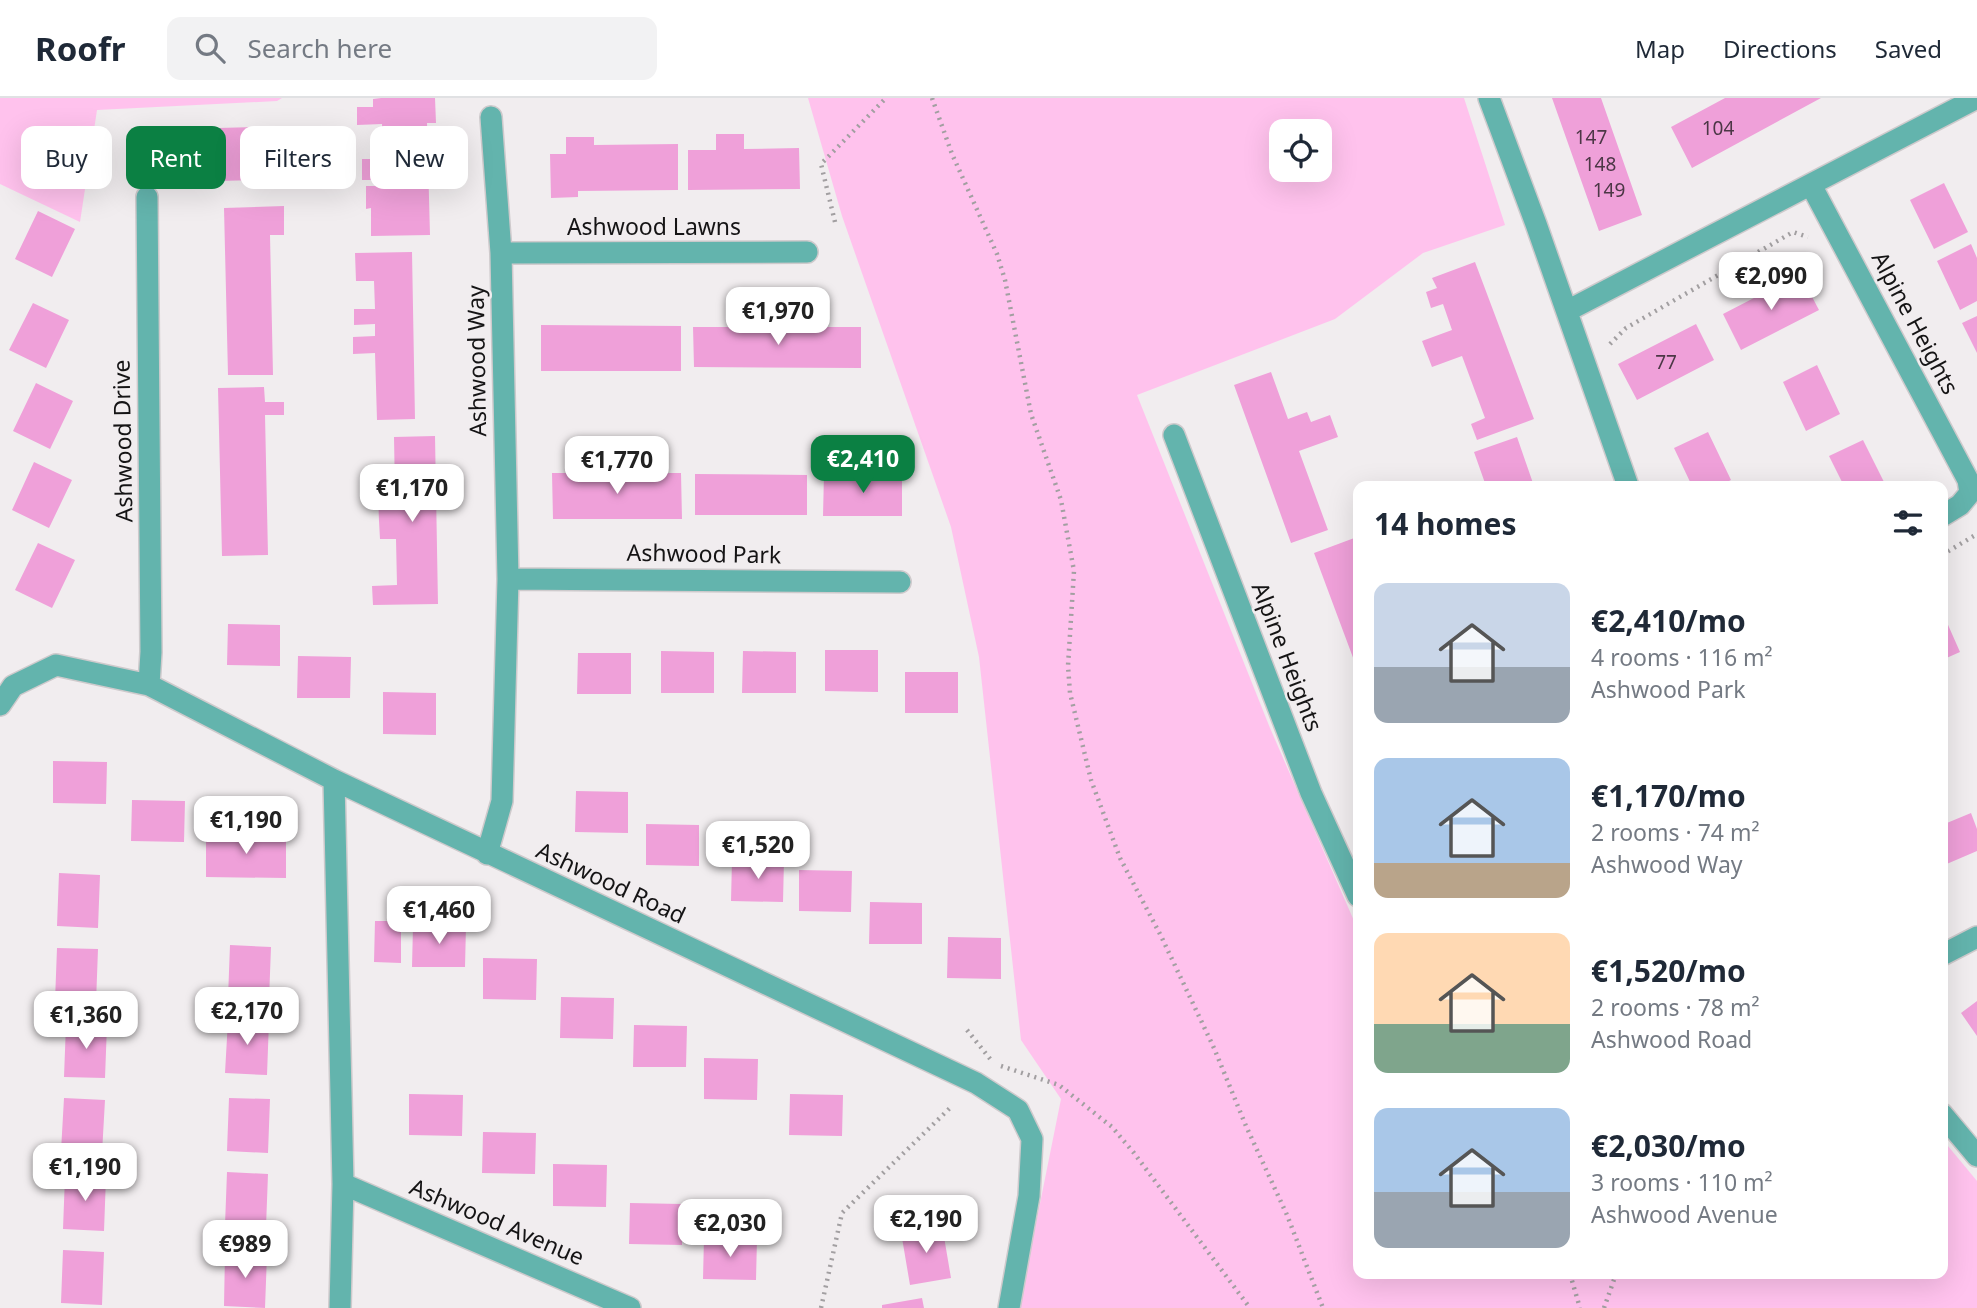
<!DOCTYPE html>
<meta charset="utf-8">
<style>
body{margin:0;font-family:"Noto Sans",sans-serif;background:#f2f2f3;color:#1f2937;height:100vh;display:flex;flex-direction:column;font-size:26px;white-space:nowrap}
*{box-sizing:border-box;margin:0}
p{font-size:23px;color:#747a83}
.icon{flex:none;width:38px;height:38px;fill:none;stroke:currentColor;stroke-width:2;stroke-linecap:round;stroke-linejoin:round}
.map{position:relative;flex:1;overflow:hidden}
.panel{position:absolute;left:1353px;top:383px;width:595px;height:798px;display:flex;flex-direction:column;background:#fff;border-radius:14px;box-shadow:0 7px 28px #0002}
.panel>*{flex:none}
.banner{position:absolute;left:21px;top:28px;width:665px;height:63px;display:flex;gap:14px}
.buttons{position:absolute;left:1269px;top:21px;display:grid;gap:14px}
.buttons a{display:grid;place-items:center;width:63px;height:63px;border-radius:14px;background:#fff;box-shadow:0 7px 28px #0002;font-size:35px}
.price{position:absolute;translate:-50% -60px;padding:0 16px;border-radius:14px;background:#fff;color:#222;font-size:23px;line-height:46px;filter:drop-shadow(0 2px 4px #0008)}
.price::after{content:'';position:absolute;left:50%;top:42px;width:21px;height:16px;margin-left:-10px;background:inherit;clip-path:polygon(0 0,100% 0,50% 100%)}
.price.active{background:#0b8043;color:#fff}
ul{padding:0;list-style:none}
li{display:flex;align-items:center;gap:21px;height:175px;padding:0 21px}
li span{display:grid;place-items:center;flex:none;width:196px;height:140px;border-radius:14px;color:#555}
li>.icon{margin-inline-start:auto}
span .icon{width:84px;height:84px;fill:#fffc;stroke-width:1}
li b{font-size:30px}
h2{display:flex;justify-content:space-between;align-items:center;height:84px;padding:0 21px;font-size:30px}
.chip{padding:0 24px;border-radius:14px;background:#fff;box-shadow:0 7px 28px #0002;font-size:24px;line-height:63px}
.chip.active{background:#0b8043;color:#fff}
header{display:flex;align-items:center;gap:42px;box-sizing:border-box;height:98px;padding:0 35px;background:#fff;border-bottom:2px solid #e0e1e3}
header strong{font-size:33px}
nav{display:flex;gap:38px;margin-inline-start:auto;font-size:24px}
.search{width:490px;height:63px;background:#f2f2f3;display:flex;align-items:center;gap:18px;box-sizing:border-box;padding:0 24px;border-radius:14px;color:#747a83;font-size:26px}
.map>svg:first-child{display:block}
.green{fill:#ffc2ed;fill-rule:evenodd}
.building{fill:#efa0d9}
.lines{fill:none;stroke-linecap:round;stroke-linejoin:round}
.minor-casing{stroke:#cecacc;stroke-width:24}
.path{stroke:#a29fa1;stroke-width:4.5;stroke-dasharray:2 5;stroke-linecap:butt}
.minor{stroke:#63b4ad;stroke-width:21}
.labels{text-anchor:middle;stroke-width:5;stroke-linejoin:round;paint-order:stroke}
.number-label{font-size:19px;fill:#4c3746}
.street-label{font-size:23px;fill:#151415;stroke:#f1edef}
</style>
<header>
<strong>Roofr</strong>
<div class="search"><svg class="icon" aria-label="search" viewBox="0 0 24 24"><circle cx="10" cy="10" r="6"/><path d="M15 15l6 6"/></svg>Search here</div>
<nav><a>Map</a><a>Directions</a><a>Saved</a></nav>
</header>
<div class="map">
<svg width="1977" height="1210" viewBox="0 0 1977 1210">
<rect width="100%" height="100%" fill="#f1edef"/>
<!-- green -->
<path class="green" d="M0,0h282l-5,3 -180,9 -17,112 -80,-38z
M808,0h656l41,127 -82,28 -88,66 -198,76 133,333 88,202v344h584l1,-134 34,41v127h-958l42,-209 -40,-59 -42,-383 -28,-130 -109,-311zM1281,33h39v39h-39z"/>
<!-- building -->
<path class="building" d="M381,0h54l1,25h-9l3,112 -59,1v-28l-5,1v-23h17v-6h-21v-21h21l-1,-35 -25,1v-18h16v-8z
M1552,0h49l41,117 -43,16z
M1725,0h96l-129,70 -21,-41z
M259,29l2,53 -42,1 -1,-53z
M716,36h28v15l55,-1 1,41 -112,1v-40h28z
M566,39h28v8l84,-1v46l-100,1v6l-27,1 -1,-44h16z
M1944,85l24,49 -34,17 -24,-49z
M284,108v29h-14l3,140h-45l-4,-167z
M38,113l37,18 -23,48 -37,-18z
M1971,146l6,14v43l-17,9 -23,-49z
M412,154l3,167 -38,1 -2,-67 -22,1v-17l22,-1v-12l-21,1v-16h21l-1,-28h-18l-1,-28z
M1475,164l59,157 -57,21 -6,-16 14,-6 -23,-62 -30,11 -10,-26 30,-11 -9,-26 -12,4 -5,-16 11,-4 -5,-10z
M1800,176l19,36 -78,40 -18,-36z
M33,205l36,17 -23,48 -37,-18z
M1977,218v37l-15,-30z
M1696,226l18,36 -77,40 -19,-36z
M541,227l140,1v45h-140z
M693,229h168v41l-167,-1z
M1817,267l23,49 -34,17 -23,-49z
M1271,274l17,47 19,-7 4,10 19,-7 8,22 -39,14 29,79 -37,13 -57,-158z
M36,285l37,18 -23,48 -37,-18z
M264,289l1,15h19v13h-19l3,140 -46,1 -4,-168z
M1708,334l23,48 -12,6h-27l-18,-38z
M435,338l3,168 -65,1 -1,-19 25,-1 -1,-46h-16l-1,-18 -1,-28h17l-1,-56z
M1517,339l17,49h-48l-12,-34z
M1863,342l23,46h-42l-15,-30z
M34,364l38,18 -23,48 -37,-18z
M552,375h129l1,46h-129z
M695,376l112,1v40h-112z
M824,376h78v42h-79z
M1357,439l1,2v132l-44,-118z
M38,445l37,17 -23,48 -37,-18z
M1945,520l15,34 -18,8v-41z
M228,526l52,1v41l-53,-1z
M825,552h53v42l-53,-1z
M661,553l53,1v41h-53z
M743,553l53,1v41h-54z
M578,555h53v41h-54z
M298,558l53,1 -1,41h-53z
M905,574h53v41h-53z
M383,594l53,1v42l-53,-1z
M53,663l54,1 -1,42 -53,-1z
M576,693l52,1v41l-53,-1z
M132,702l53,1 -1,41 -53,-1z
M1971,715l6,16v22l-35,15v-41z
M646,726l53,1v41l-53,-1z
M206,737h80v43l-80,-1z
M732,762h52l-1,42 -52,-1z
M799,772l53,1 -1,41 -52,-1z
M59,775l41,2 -2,53 -41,-2z
M870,804l52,1v41h-53z
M375,823h26v42l-27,-1z
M413,828h53l-1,41h-53z
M948,839l53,1v41l-54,-1z
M230,847l41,2 -2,53 -41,-2z
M57,850l41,1 -2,54 -41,-2z
M483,860l54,1 -1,41 -53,-1z
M561,899l53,1 -1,41 -53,-1z
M1977,903v35l-16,-23z
M228,922l41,1 -2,54 -42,-2z
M66,926l41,1 -2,53 -41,-1z
M634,927l53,1 -1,41h-53z
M704,960l54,1 -1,41 -53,-1z
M409,996l54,1 -1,41 -53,-1z
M790,996l53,1 -1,41 -53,-1z
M64,1000l41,2 -3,53 -41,-2z
M229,1000l41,1 -2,54 -41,-2z
M483,1034l53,1 -1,41 -53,-1z
M553,1066l54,1 -1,42 -53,-1z
M227,1074l41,2 -2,53 -41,-2z
M65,1078l41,1 -2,54 -41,-2z
M630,1105l52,1v41l-53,-1z
M942,1127l9,53 -41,7 -9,-53z
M704,1140l53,1 -1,41 -53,-1z
M63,1152l41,2 -2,53 -41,-2z
M225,1155l42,2 -2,53 -41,-2z
M922,1200l2,10h-42v-3z"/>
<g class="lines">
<!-- minor casing -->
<g class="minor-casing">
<path id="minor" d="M1489,0l47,126 92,262
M1811,87l157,295 2,13 -10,12 -18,11
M147,99l4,455 -2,33
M501,155l306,-1
M1567,213l410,-213
M1174,337l137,358 47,103
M508,481l392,3
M0,607l13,-19 43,-21 93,20 185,95 642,303 42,27 14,29 -3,57 -20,112
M334,682l9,404 -3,124
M487,756l15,-53 6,-222 -7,-326 -10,-136
M1942,857l35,-18
M1942,1016l35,42
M343,1086l287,124"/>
</g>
<!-- path -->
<path class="path" d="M932,0l20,56 45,100 8,26 26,134 30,86 13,71 -6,95 2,27 21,87 29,78 41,78 53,112 32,78 41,89 36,93
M835,124l-14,-58 65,-66
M1610,246l16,-16 167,-96 15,5
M1942,457l35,-21
M967,932l24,30
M1001,968l58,19 53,42 22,26 116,155
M1570,1176l10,34
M821,1210l21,-95 110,-107
M1604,1210l12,-34"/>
<!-- minor -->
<use href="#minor" class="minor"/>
</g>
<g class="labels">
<!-- number labels -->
<g class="number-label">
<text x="1718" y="37">104</text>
<text x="1591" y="46">147</text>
<text x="1600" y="73">148</text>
<text x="1609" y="99">149</text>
<text x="1666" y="271">77</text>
</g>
<!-- street labels -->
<g class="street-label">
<text x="654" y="137">Ashwood Lawns</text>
<text transform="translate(1915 225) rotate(62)" y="8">Alpine Heights</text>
<text transform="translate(477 263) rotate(-91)" y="8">Ashwood Way</text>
<text transform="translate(123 343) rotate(-91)" y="8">Ashwood Drive</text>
<text transform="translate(704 456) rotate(1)" y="8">Ashwood Park</text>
<text transform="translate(1287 559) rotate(69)" y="8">Alpine Heights</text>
<text transform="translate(611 785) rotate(25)" y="8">Ashwood Road</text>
<text transform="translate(497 1124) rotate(23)" y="8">Ashwood Avenue</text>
</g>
</g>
</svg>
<div class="buttons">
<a><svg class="icon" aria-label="locate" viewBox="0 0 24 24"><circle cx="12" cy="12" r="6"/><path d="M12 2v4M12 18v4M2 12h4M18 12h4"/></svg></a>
</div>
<b class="price" style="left:1771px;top:214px">€2,090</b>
<b class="price" style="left:778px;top:249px">€1,970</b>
<b class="price active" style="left:863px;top:397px">€2,410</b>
<b class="price" style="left:617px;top:398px">€1,770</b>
<b class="price" style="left:412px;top:426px">€1,170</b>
<b class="price" style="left:246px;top:758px">€1,190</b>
<b class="price" style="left:758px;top:783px">€1,520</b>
<b class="price" style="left:439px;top:848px">€1,460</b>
<b class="price" style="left:247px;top:949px">€2,170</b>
<b class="price" style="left:86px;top:953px">€1,360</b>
<b class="price" style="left:85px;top:1105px">€1,190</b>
<b class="price" style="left:926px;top:1157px">€2,190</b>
<b class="price" style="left:730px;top:1161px">€2,030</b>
<b class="price" style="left:245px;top:1182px">€989</b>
<div class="banner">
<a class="chip">Buy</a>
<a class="chip active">Rent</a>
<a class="chip">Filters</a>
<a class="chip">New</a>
</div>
<section class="panel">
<h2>14 homes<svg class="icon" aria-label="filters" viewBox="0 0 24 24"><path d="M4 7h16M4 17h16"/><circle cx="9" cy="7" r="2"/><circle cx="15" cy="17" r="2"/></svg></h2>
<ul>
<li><span style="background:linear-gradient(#c9d6e8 60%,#9aa5b1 0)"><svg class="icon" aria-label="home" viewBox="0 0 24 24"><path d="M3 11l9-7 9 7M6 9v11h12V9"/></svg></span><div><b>€2,410/mo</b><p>4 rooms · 116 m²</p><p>Ashwood Park</p></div></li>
<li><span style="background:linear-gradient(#a9c7e8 75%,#b9a48a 0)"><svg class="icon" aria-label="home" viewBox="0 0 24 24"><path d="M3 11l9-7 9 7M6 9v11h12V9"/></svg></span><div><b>€1,170/mo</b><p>2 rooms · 74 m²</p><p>Ashwood Way</p></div></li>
<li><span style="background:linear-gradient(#ffd9b3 65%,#7fa58c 0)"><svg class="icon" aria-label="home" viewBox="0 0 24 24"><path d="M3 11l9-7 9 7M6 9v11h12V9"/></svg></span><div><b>€1,520/mo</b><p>2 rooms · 78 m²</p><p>Ashwood Road</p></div></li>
<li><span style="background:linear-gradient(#a9c7e8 60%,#9aa5b1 0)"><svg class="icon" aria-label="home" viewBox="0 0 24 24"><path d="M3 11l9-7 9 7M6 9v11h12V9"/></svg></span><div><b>€2,030/mo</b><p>3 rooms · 110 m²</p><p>Ashwood Avenue</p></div></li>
</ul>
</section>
</div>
